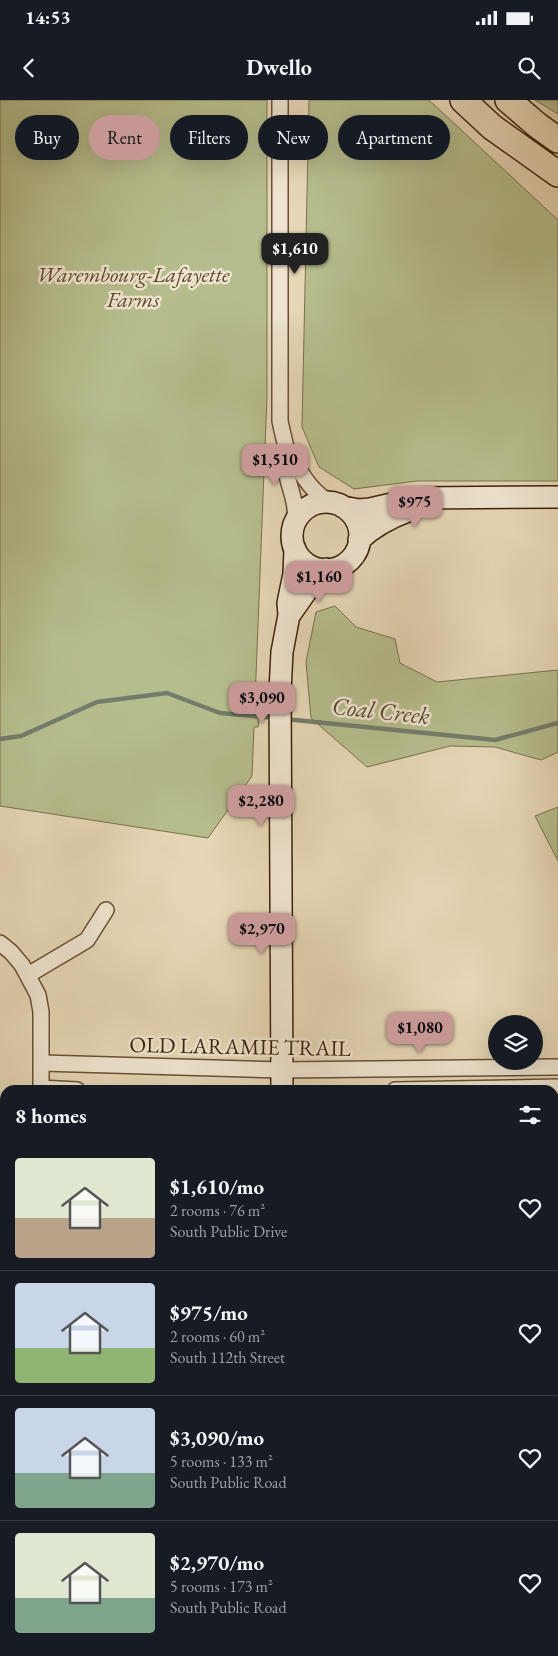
<!DOCTYPE html>
<meta charset="utf-8">
<style>
body{margin:0;font-family:"EB Garamond",serif;background:#20242c;color:#f1f3f6;height:100vh;display:flex;flex-direction:column;font-size:19px;white-space:nowrap}
*{box-sizing:border-box;margin:0}
p{font-size:16px;color:#9ea1a6}
.icon{flex:none;width:28px;height:28px;fill:none;stroke:currentColor;stroke-width:2;stroke-linecap:round;stroke-linejoin:round}
.map{position:relative;flex:1;overflow:hidden}
.panel{position:absolute;left:0px;top:985px;width:559px;height:571px;display:flex;flex-direction:column;background:#171b24;border-radius:15px 15px 0 0;box-shadow:0 5px 20px #0002}
.panel>*{flex:none}
.banner{position:absolute;left:15px;top:15px;width:529px;height:45px;display:flex;gap:10px}
.controls{position:absolute;left:488px;top:915px;display:grid;gap:10px}
.controls a{display:grid;place-items:center;width:55px;height:55px;border-radius:50%;background:#171b24;box-shadow:0 5px 20px #0002;font-size:25px}
.price{position:absolute;translate:-50% -42px;padding:0 11px;border-radius:10px;background:#c59692;color:#111;font-size:16px;line-height:32px;filter:drop-shadow(0 1px 2px #0008)}
.price::after{content:'';position:absolute;left:50%;top:30px;width:15px;height:11px;margin-left:-8px;background:inherit;clip-path:polygon(0 0,100% 0,50% 100%)}
.price.active{background:#222;color:#fff}
ul{padding:0;list-style:none}
li{display:flex;align-items:center;gap:15px;height:125px;padding:0 15px}
li+li{border-top:1px solid #363941}
li span{display:grid;place-items:center;flex:none;width:140px;height:100px;border-radius:5px;color:#555}
li>.icon{margin-inline-start:auto}
span .icon{width:60px;height:60px;fill:#fffc;stroke-width:1}
li b{font-size:21px}
h2{display:flex;justify-content:space-between;align-items:center;height:60px;padding:0 15px;font-size:21px}
.pill{padding:0 18px;border-radius:22px;background:#171b24;box-shadow:0 5px 20px #0002;font-size:18px;line-height:45px}
.pill.active{background:#c59692;color:#111}
.status{display:flex;justify-content:space-between;align-items:center;height:35px;padding:0 25px;background:#171b24;direction:ltr}
.status svg{height:14px;fill:currentColor}
header{display:flex;justify-content:space-between;align-items:center;height:65px;padding:0 15px;background:#171b24;font-size:22px;font-weight:700}
.map>svg:first-child{display:block}
.green{fill:#b6bd8d;stroke:#7a704c}
.lines{fill:none;stroke-linecap:round;stroke-linejoin:round}
.stream{stroke:#737d6c;stroke-width:4.5}
.street-casing{stroke:#684f35;stroke-width:18}
.secondary-casing{stroke:#3e220a;stroke-width:24}
.primary-casing{stroke:#3e220a;stroke-width:28}
.street{stroke:#efe4cf;stroke-width:15}
.secondary{stroke:#efe4cf;stroke-width:21}
.primary{stroke:#e6d6b5;stroke-width:25}
.labels{text-anchor:middle;stroke-width:5;stroke-linejoin:round;paint-order:stroke}
.park-label{font-size:22px;font-style:italic;fill:#5c492b;stroke:#efe4cf}
.street-label{font-size:22px;fill:#3e220a;stroke:#efe4cf}
.water-label{font-size:24px;font-style:italic;fill:#544833;stroke:#efe4cf}
</style>
<div class="status"><b>14:53</b><svg viewBox="0 0 49 12"><path d="M0 12V9h3v3zM5 12V6h3v6zM10 12V3h3v9zM15 12V0h3v12zM26 1h20v11H26zM47 4h2v5h-2z"/></svg></div>
<header><svg class="icon" aria-label="back" viewBox="0 0 24 24"><path d="M15 5l-7 7 7 7"/></svg>Dwello<svg class="icon" aria-label="search" viewBox="0 0 24 24"><circle cx="10" cy="10" r="6"/><path d="M15 15l6 6"/></svg></header>
<div class="map">
<svg width="558" height="1556" viewBox="0 0 558 1556">
<rect width="100%" height="100%" fill="#e6d6b5"/>
<filter id="stains"><feTurbulence type="fractalNoise" baseFrequency=".004" numOctaves="4"/><feColorMatrix values="0 0 0 0 .2 0 0 0 0 .09 0 0 0 0 .02 0 0 0 .5 -.17"/></filter>
<radialGradient id="worn" r=".72"><stop offset=".6" stop-color="#630" stop-opacity="0"/><stop offset="1" stop-color="#630" stop-opacity=".3"/></radialGradient>
<!-- green -->
<path class="green" d="M0,0h267v296l-12,305 6,1 -3,25h-4l-2,49 -44,62 -208,-32z
M309,0h120l129,120v261h-141l-63,8 -35,-22 -17,-40z
M535,0h23v14z
M335,506l21,21 39,12 5,24 37,19 121,-12v82l-17,8 -46,-13 -45,-1 -83,21 -56,-49 -5,-56 10,-50z
M558,707v54l-23,-45z"/>
<g class="lines">
<!-- stream -->
<path class="stream" d="M285,619l210,21 63,-17
M0,639l21,-3 76,-34 70,-9 53,20 55,5"/>
<!-- street casing -->
<g class="street-casing">
<path id="street" d="M280,0v321c2,10 5,21 7,31 1,8 -2,15 0,24 4,16 10,29 8,46
M287,352c16,21 19,35 42,50
M0,843l11,9 11,13 16,30 3,17v78
M28,875l59,-35 19,-30
M42,963l240,7 276,-3
M41,988l36,2
M395,990l163,-3
M0,1058l5,-5
M554,1478l4,-2
M554,1498l4,-2
M13,1556v-5"/>
</g>
<!-- secondary casing -->
<g class="secondary-casing">
<path id="secondary" d="M292 436a34 34 0 1 1 68 0a34 34 0 1 1-68 0Z
M343,407l16,3 11,-1 48,-11 140,-1
M359,440c15,-14 30,-22 49,-29
M291,513l23,-33 12,-11
M282,990l-2,-399 2,-39 7,-37 -1,-12 6,-29 1,-25
M281,1556v-5"/>
</g>
<!-- primary casing -->
<g class="primary-casing">
<path id="primary" d="M463,0l29,27 66,47
M508,0l29,25 21,15"/>
</g>
<!-- street -->
<use href="#street" class="street"/>
<!-- secondary -->
<use href="#secondary" class="secondary"/>
<!-- primary -->
<use href="#primary" class="primary"/>
</g>
<g class="labels">
<!-- park labels -->
<g class="park-label">
<text x="133" y="182">Warembourg-Lafayette<tspan x="133" dy="25">Farms</tspan></text>
</g>
<!-- street labels -->
<g class="street-label">
<text transform="translate(240 946) rotate(1)" y="8">OLD LARAMIE TRAIL</text>
</g>
<!-- water labels -->
<g class="water-label">
<text transform="translate(381 611) rotate(6)" y="8">Coal Creek</text>
</g>
</g>
<rect width="100%" height="100%" filter="url(#stains)"/>
<rect width="100%" height="100%" fill="url(#worn)"/>
</svg>
<div class="controls">
<a><svg class="icon" aria-label="layers" viewBox="0 0 24 24"><path d="M12 4l9 5-9 5-9-5zM3 14l9 5 9-5"/></svg></a>
</div>
<b class="price active" style="left:295px;top:175px">$1,610</b>
<b class="price" style="left:275px;top:386px">$1,510</b>
<b class="price" style="left:415px;top:428px">$975</b>
<b class="price" style="left:319px;top:503px">$1,160</b>
<b class="price" style="left:262px;top:624px">$3,090</b>
<b class="price" style="left:261px;top:727px">$2,280</b>
<b class="price" style="left:262px;top:855px">$2,970</b>
<b class="price" style="left:420px;top:954px">$1,080</b>
<div class="banner">
<a class="pill">Buy</a>
<a class="pill active">Rent</a>
<a class="pill">Filters</a>
<a class="pill">New</a>
<a class="pill">Apartment</a>
</div>
<section class="panel">
<h2>8 homes<svg class="icon" aria-label="filters" viewBox="0 0 24 24"><path d="M4 7h16M4 17h16"/><circle cx="9" cy="7" r="2"/><circle cx="15" cy="17" r="2"/></svg></h2>
<ul>
<li><span style="background:linear-gradient(#dfe7d0 60%,#b9a48a 0)"><svg class="icon" aria-label="home" viewBox="0 0 24 24"><path d="M3 11l9-7 9 7M6 9v11h12V9"/></svg></span><div><b>$1,610/mo</b><p>2 rooms · 76 m²</p><p>South Public Drive</p></div><svg class="icon" aria-label="heart" viewBox="0 0 24 24"><path d="M12 20l-8-8c-3-5 5-10 8-4 3-6 11-1 8 4z"/></svg></li>
<li><span style="background:linear-gradient(#c9d6e8 65%,#8fb573 0)"><svg class="icon" aria-label="home" viewBox="0 0 24 24"><path d="M3 11l9-7 9 7M6 9v11h12V9"/></svg></span><div><b>$975/mo</b><p>2 rooms · 60 m²</p><p>South 112th Street</p></div><svg class="icon" aria-label="heart" viewBox="0 0 24 24"><path d="M12 20l-8-8c-3-5 5-10 8-4 3-6 11-1 8 4z"/></svg></li>
<li><span style="background:linear-gradient(#c9d6e8 65%,#7fa58c 0)"><svg class="icon" aria-label="home" viewBox="0 0 24 24"><path d="M3 11l9-7 9 7M6 9v11h12V9"/></svg></span><div><b>$3,090/mo</b><p>5 rooms · 133 m²</p><p>South Public Road</p></div><svg class="icon" aria-label="heart" viewBox="0 0 24 24"><path d="M12 20l-8-8c-3-5 5-10 8-4 3-6 11-1 8 4z"/></svg></li>
<li><span style="background:linear-gradient(#dfe7d0 65%,#7fa58c 0)"><svg class="icon" aria-label="home" viewBox="0 0 24 24"><path d="M3 11l9-7 9 7M6 9v11h12V9"/></svg></span><div><b>$2,970/mo</b><p>5 rooms · 173 m²</p><p>South Public Road</p></div><svg class="icon" aria-label="heart" viewBox="0 0 24 24"><path d="M12 20l-8-8c-3-5 5-10 8-4 3-6 11-1 8 4z"/></svg></li>
</ul>
</section>
</div>
